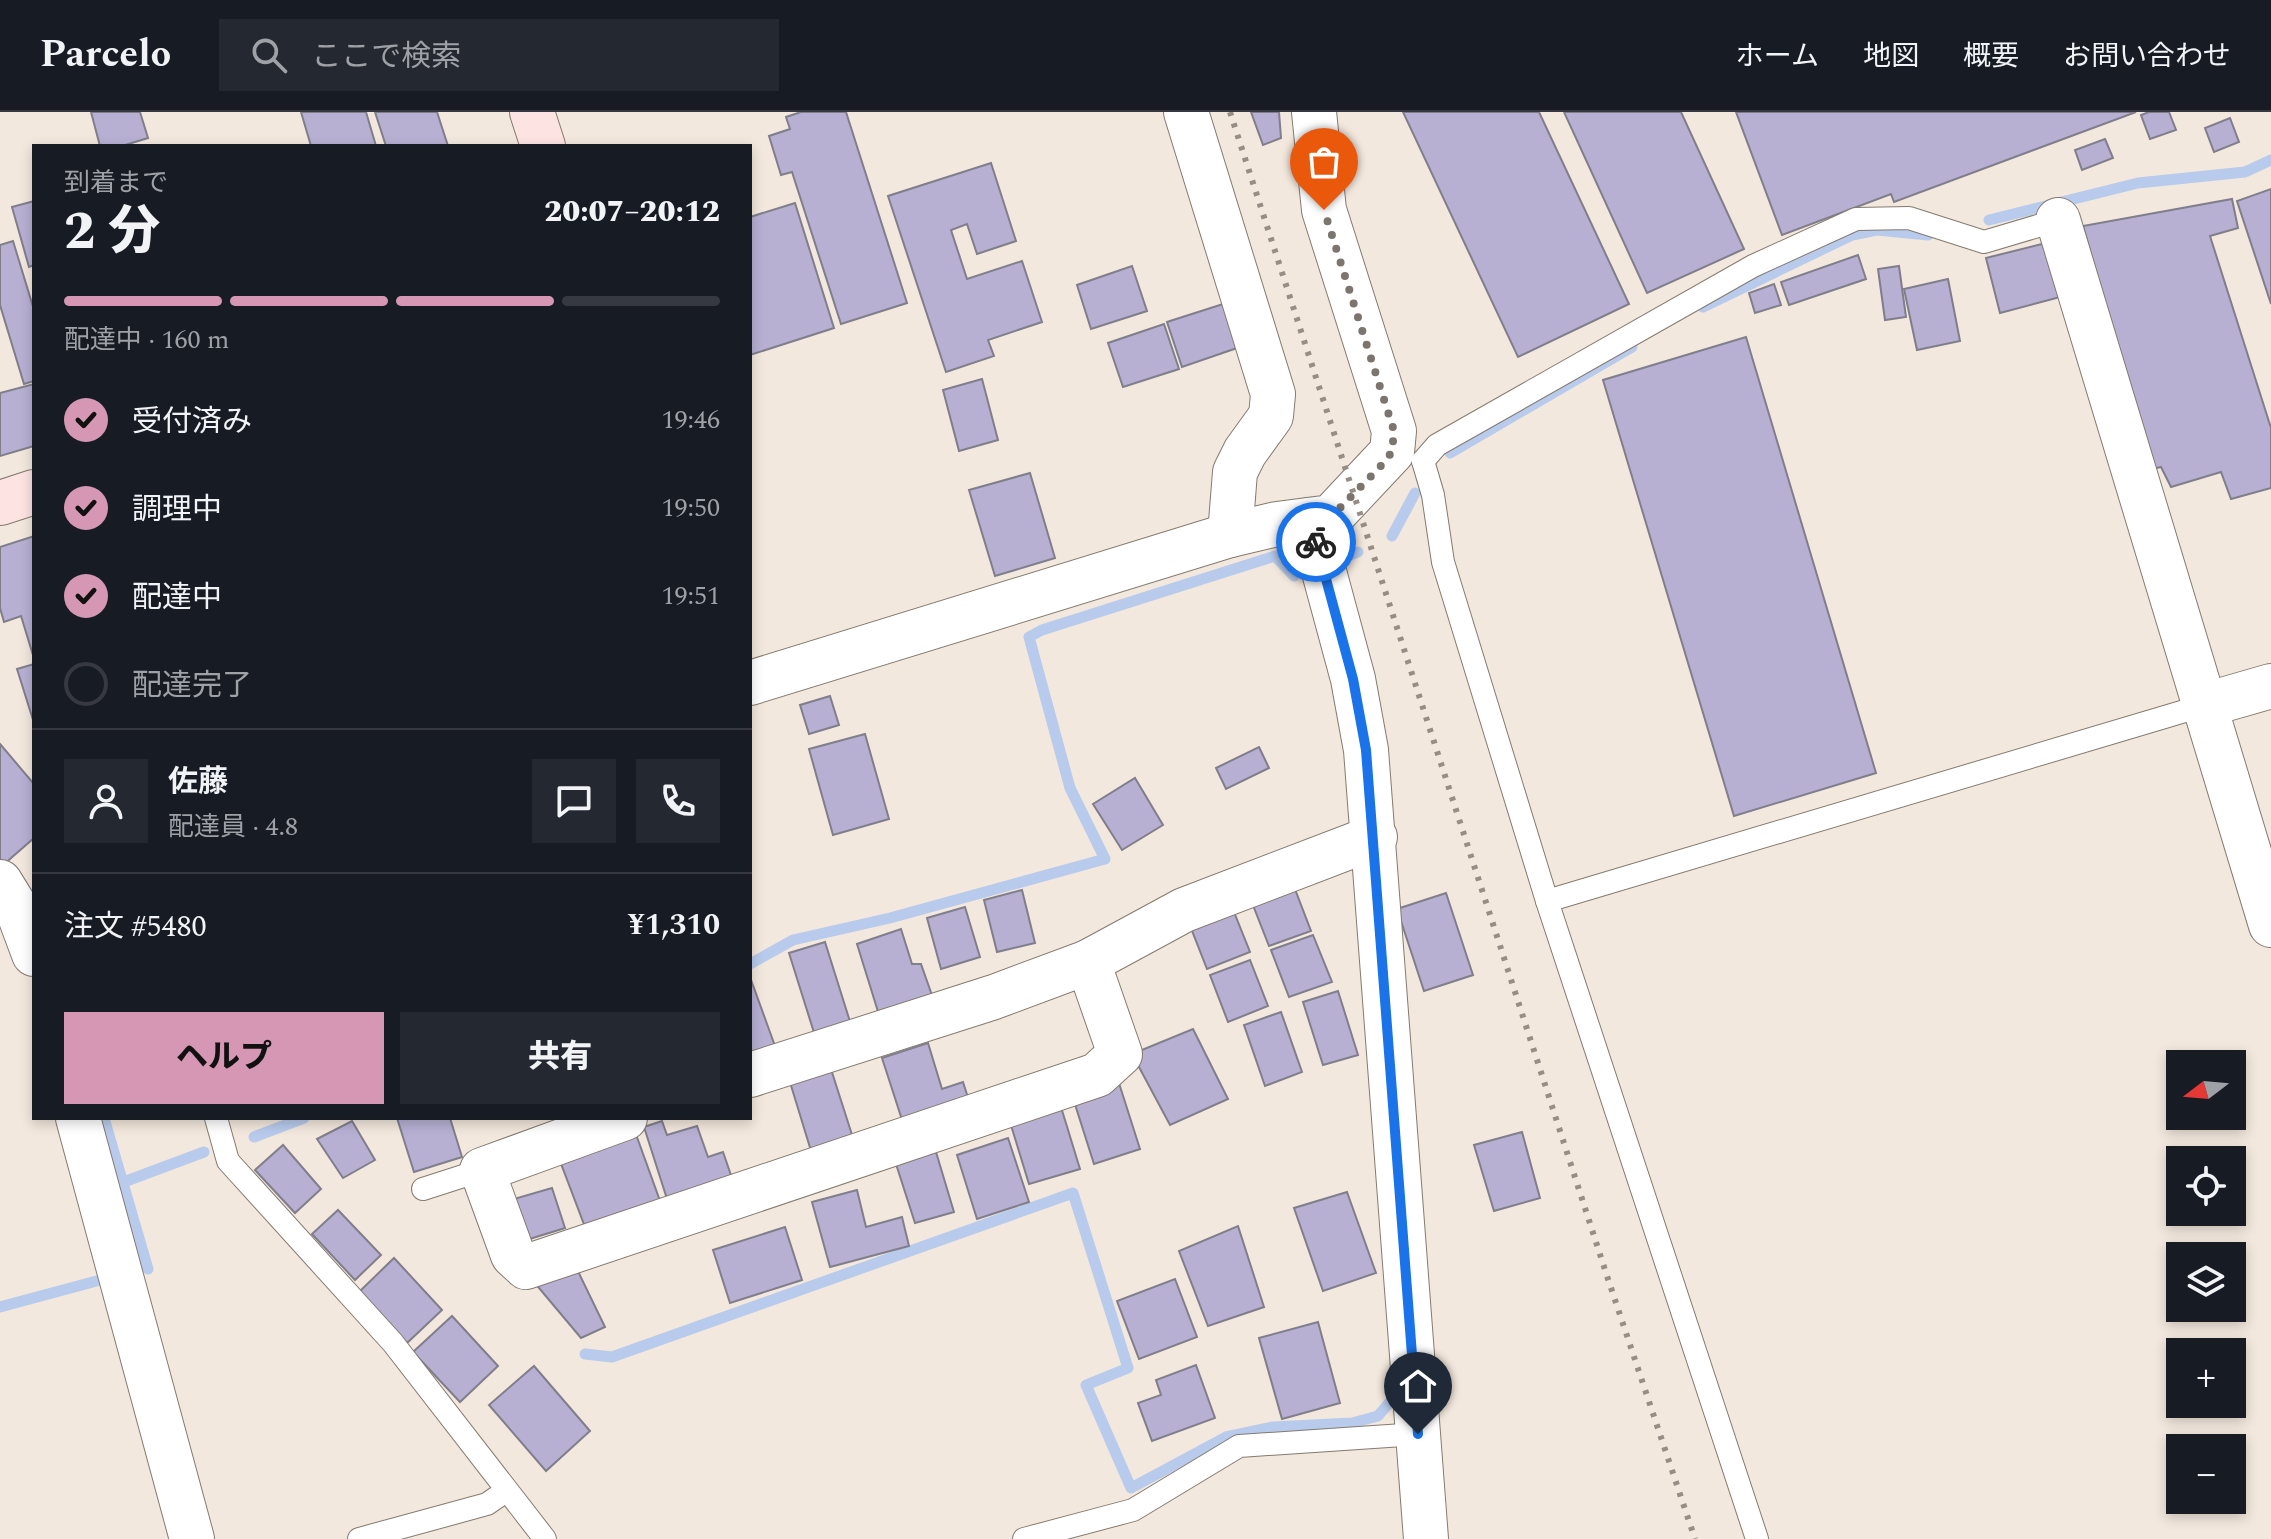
<!DOCTYPE html>
<html lang="ja">
<meta charset="utf-8">
<style>
body{margin:0;font-family:Spectral,"Noto Sans JP",serif;background:#242831;color:#f1f3f6;height:100vh;display:flex;flex-direction:column;font-size:30px;white-space:nowrap}
*{box-sizing:border-box;margin:0}
p{font-size:26px;color:#9ea1a6}
.icon{flex:none;width:44px;height:44px;fill:none;stroke:currentColor;stroke-width:2;stroke-linecap:round;stroke-linejoin:round}
.map{position:relative;flex:1;overflow:hidden}
.panel{position:absolute;left:32px;top:32px;width:720px;height:976px;display:flex;flex-direction:column;background:#171b24;border-radius:0px;box-shadow:0 4px 12px #0003}
.panel>*{flex:none}
.needle{width:52px;rotate:254deg}
.fabs{position:absolute;left:2166px;top:938px;display:grid;gap:16px}
.fabs a{display:grid;place-items:center;width:80px;height:80px;border-radius:0px;background:#171b24;box-shadow:0 4px 12px #0003;font-size:40px}
.pin{position:absolute;display:grid;place-items:center;width:68px;height:68px;color:#fff;margin:-82px -34px;border-radius:50% 50% 50% 0;rotate:-45deg;box-shadow:0 0 8px #0007}
.pin .icon{rotate:45deg}
.courier{position:absolute;display:grid;place-items:center;width:80px;height:80px;margin:-40px;border:6px solid #1a73e8;border-radius:50%;background:#fff;color:#222;box-shadow:0 2px 10px #0007}
.headline em{font-style:normal;font-weight:800}
.headline div{display:flex;flex-direction:column-reverse}
.headline{display:flex;align-items:center;justify-content:space-between;height:136px;padding:0 32px}
h1{font-size:52px;font-weight:800;line-height:60px}
.bar{display:grid;grid-template-columns:repeat(4,1fr);gap:12px 8px;align-content:center;height:96px;padding:0 32px}
.bar i{height:10px;border-radius:6px;background:#363941}
.bar .on{background:#d597b3}
.bar p{grid-column:span 4}
.line{display:flex;align-items:center;gap:20px;padding:0 32px;border-top:2px solid #363941}
.line div{flex:1}
.round{display:grid;place-items:center;flex:none;width:84px;height:84px;border-radius:0px;background:#242831}
ol{padding:0 32px;list-style:none}
li{display:flex;align-items:center;gap:24px;height:88px}
li p{margin-inline-start:auto}
li .icon{padding:8px;border-radius:50%;background:#d597b3;color:#111;stroke-width:4}
li:last-child{color:#9ea1a6}
li i{width:44px;height:44px;border:4px solid #363941;border-radius:50%}
.cta{display:flex;gap:16px;margin-top:auto;padding:16px 32px}
.cta a{flex:1;height:92px;border-radius:0px;background:#d597b3;color:#111;font-size:32px;font-weight:800;line-height:92px;text-align:center}
.cta a+a{background:#242831;color:#f1f3f6}
header{display:flex;align-items:center;gap:48px;box-sizing:border-box;height:112px;padding:0 40px;background:#171b24;border-bottom:2px solid #363941}
header strong{font-size:38px}
nav{display:flex;gap:44px;margin-inline-start:auto;font-size:28px}
.search{width:560px;height:72px;background:#242831;display:flex;align-items:center;gap:20px;box-sizing:border-box;padding:0 28px;border-radius:0px;color:#9ea1a6;font-size:30px}
.map>svg:first-child{display:block}
</style>
<header>
<strong>Parcelo</strong>
<div class="search"><svg class="icon" aria-label="search" viewBox="0 0 24 24"><circle cx="10" cy="10" r="6"/><path d="M15 15l6 6"/></svg>ここで検索</div>
<nav><a>ホーム</a><a>地図</a><a>概要</a><a>お問い合わせ</a></nav>
</header>
<div class="map">
<svg width="2271" height="1427" viewBox="0 0 2271 1427">
<rect width="100%" height="100%" fill="#f3e8dd"/>
<g fill="none" stroke-linecap="round" stroke-linejoin="round">
<g stroke="#b8cbec" stroke-width="11">
<polyline points="1989,108 2138,71 2245,60 2271,48"/>
<polyline points="1703,195 1852,123 1877,118 1928,123"/>
<polyline points="1450,341 1632,235"/>
<polyline points="1392,424 1415,381"/>
<polyline points="1341,447 1358,440"/>
<polyline points="750,852 793,828 890,806 1105,747 1070,676 1029,525 1042,518 1275,444 1294,464"/>
<polyline points="104,1006 148,1157"/>
<polyline points="254,1025 304,1006"/>
<polyline points="121,1071 204,1040"/>
<polyline points="0,1195 104,1167"/>
<polyline points="585,1242 612,1245 1073,1081 1128,1256 1086,1273 1131,1376 1226,1325 1273,1315 1352,1311 1378,1304 1394,1285"/>
</g>
</g>
<g fill="#b7b0d3" stroke="#817e8b" stroke-width="2">
<polygon points="91,0 140,0 148,26 122,34 100,34"/>
<polygon points="301,0 366,0 376,34 311,34"/>
<polygon points="375,0 437,0 448,34 386,34"/>
<polygon points="801,0 846,0 907,191 841,212 792,60 781,63 769,24 790,17 786,5"/>
<polygon points="1251,0 1279,0 1281,26 1263,33"/>
<polygon points="1403,0 1539,0 1629,192 1518,245"/>
<polygon points="1564,0 1681,0 1744,137 1647,181"/>
<polygon points="1736,0 2136,0 1894,90 1891,82 1782,123"/>
<polygon points="2149,0 2169,0 2176,18 2150,27 2141,3"/>
<polygon points="2230,6 2239,30 2214,40 2205,16"/>
<polygon points="2105,27 2113,46 2082,58 2075,38"/>
<polygon points="991,51 1016,129 977,142 967,112 951,118 967,167 1022,149 1042,210 988,228 994,244 946,260 888,84"/>
<polygon points="2271,77 2271,192 2237,89"/>
<polygon points="2232,87 2238,116 2210,124 2271,316 2271,376 2231,387 2221,360 2171,375 2161,355 2152,357 2083,114"/>
<polygon points="34,89 34,153 29,155 12,95"/>
<polygon points="795,91 834,216 750,243 750,105"/>
<polygon points="13,129 34,198 34,269 24,272 0,193 0,133"/>
<polygon points="2046,131 2060,185 2000,201 1986,146"/>
<polygon points="1858,143 1866,167 1789,193 1781,170"/>
<polygon points="1132,154 1147,199 1091,217 1077,173"/>
<polygon points="1899,154 1906,205 1885,208 1878,157"/>
<polygon points="1948,167 1960,229 1917,238 1904,177"/>
<polygon points="1774,172 1781,193 1755,201 1749,181"/>
<polygon points="1223,192 1237,236 1182,255 1167,210"/>
<polygon points="1164,212 1179,257 1123,275 1108,231"/>
<polygon points="1746,225 1876,661 1734,704 1603,268"/>
<polygon points="982,267 998,328 959,339 943,278"/>
<polygon points="34,272 34,334 0,344 0,281"/>
<polygon points="1030,361 1055,446 995,464 969,378"/>
<polygon points="34,424 34,543 33,543 21,504 4,510 0,496 0,435"/>
<polygon points="34,552 34,611 17,557"/>
<polygon points="830,584 839,613 809,622 800,593"/>
<polygon points="865,622 889,707 833,723 809,637"/>
<polygon points="0,632 34,672 34,726 3,753 0,749"/>
<polygon points="1259,635 1269,656 1226,677 1216,656"/>
<polygon points="1135,666 1163,713 1122,738 1093,692"/>
<polygon points="1293,772 1311,819 1269,834 1251,788"/>
<polygon points="1022,778 1035,831 997,840 984,788"/>
<polygon points="1446,781 1473,863 1424,879 1397,797"/>
<polygon points="965,795 980,845 941,857 927,806"/>
<polygon points="1232,795 1250,840 1207,857 1189,811"/>
<polygon points="901,817 912,852 921,852 934,889 880,906 857,832"/>
<polygon points="1313,823 1332,870 1289,885 1271,838"/>
<polygon points="825,830 852,916 816,927 789,841"/>
<polygon points="1250,848 1268,894 1228,910 1210,863"/>
<polygon points="750,865 775,934 750,942"/>
<polygon points="1338,879 1358,943 1323,953 1303,890"/>
<polygon points="1281,900 1302,960 1265,974 1244,913"/>
<polygon points="1193,917 1228,987 1170,1013 1132,942"/>
<polygon points="928,931 942,977 963,970 971,995 905,1017 882,946"/>
<polygon points="830,954 854,1029 812,1042 789,967"/>
<polygon points="1118,968 1140,1037 1094,1052 1072,983"/>
<polygon points="1061,995 1080,1057 1029,1072 1010,1010"/>
<polygon points="397,1006 450,1006 462,1045 414,1060"/>
<polygon points="352,1009 375,1048 343,1066 317,1027"/>
<polygon points="662,1009 667,1023 697,1014 708,1045 723,1040 733,1069 668,1090 644,1015"/>
<polygon points="633,1014 660,1089 585,1115 557,1041"/>
<polygon points="1522,1020 1540,1086 1494,1099 1474,1033"/>
<polygon points="1008,1026 1029,1090 977,1107 957,1043"/>
<polygon points="283,1033 321,1077 295,1101 255,1058"/>
<polygon points="936,1040 954,1100 915,1111 896,1052"/>
<polygon points="552,1076 565,1116 520,1130 507,1089"/>
<polygon points="857,1078 866,1115 902,1105 909,1134 830,1155 812,1090"/>
<polygon points="1347,1080 1376,1161 1323,1179 1294,1096"/>
<polygon points="338,1098 381,1143 355,1168 312,1122"/>
<polygon points="1238,1114 1264,1195 1208,1214 1179,1139"/>
<polygon points="785,1115 802,1168 730,1191 713,1138"/>
<polygon points="394,1146 442,1198 407,1231 359,1180"/>
<polygon points="574,1151 605,1215 581,1226 534,1170"/>
<polygon points="1175,1167 1197,1225 1139,1247 1117,1189"/>
<polygon points="452,1204 498,1254 460,1290 413,1240"/>
<polygon points="1318,1210 1340,1291 1282,1307 1259,1226"/>
<polygon points="1196,1253 1215,1306 1152,1329 1138,1291 1161,1283 1156,1268"/>
<polygon points="534,1254 590,1319 546,1359 489,1293"/>
</g>
<g fill="none" stroke-linecap="round" stroke-linejoin="round">
<defs>
<g id="lane">
<polyline points="1423,349 1433,383 1443,450 1547,789 1757,1427"/>
<polyline points="1423,349 1437,333 1753,154 1856,107 1909,106 1984,130 2058,108"/>
<polyline points="1547,789 2205,593"/>
<polyline points="216,1006 228,1049 393,1231 545,1427"/>
<polyline points="423,1077 482,1058"/>
<polyline points="359,1427 487,1392 506,1379"/>
<polyline points="1024,1427 1133,1398 1239,1334 1418,1322"/>
</g>
<g id="street">
<polyline points="1186,0 1273,282 1271,304 1245,340 1235,360 1230,423"/>
<polyline points="2058,108 2271,813"/>
<polyline points="1310,408 1353,567 1366,638 1426,1427"/>
<polyline points="750,571 1230,423 1277,412 1331,405 1392,340 1394,319 1324,98 1314,0"/>
<polyline points="2205,593 2271,574"/>
<polyline points="0,770 18,799 34,842"/>
<polyline points="750,963 994,885 1088,850 1184,798 1375,725"/>
<polyline points="78,1006 192,1427"/>
<polyline points="625,1006 482,1058 513,1143 526,1155 1097,963 1120,942 1088,850"/>
</g>
<g id="secondary">
<polyline points="532,0 543,34"/>
<polyline points="0,391 34,380"/>
</g>
</defs>
<use href="#lane" stroke="#847a70" stroke-width="24"/>
<use href="#street" stroke="#847a70" stroke-width="46"/>
<use href="#secondary" stroke="#847a70" stroke-width="46"/>
<use href="#lane" stroke="#fff" stroke-width="22"/>
<use href="#street" stroke="#fff" stroke-width="44"/>
<use href="#secondary" stroke="#fde3e1" stroke-width="44"/>
<polyline stroke="#958d86" stroke-width="6" stroke-dasharray="4 8" stroke-linecap="butt" points="1230,0 1607,1164 1695,1427"/>
</g>
<g fill="none" stroke-linecap="round" stroke-linejoin="round">
<polyline stroke="#7c756e" stroke-width="8" stroke-dasharray="0 14.4" points="1316,430 1310,408 1331,405 1380,355 1392,340 1394,319 1324,98"/>
<polyline stroke="#1a73e8" stroke-width="10" points="1316,430 1353,567 1366,638 1418,1322"/>
</g>
</svg>
<div class="fabs">
<a><svg class="needle" viewBox="-14 -14 28 28"><path d="M0-13l5 13h-10z" fill="#e53935"/><path d="M0 13l5-13h-10z" fill="#9ea1a6"/></svg></a>
<a><svg class="icon" aria-label="locate" viewBox="0 0 24 24"><circle cx="12" cy="12" r="6"/><path d="M12 2v4M12 18v4M2 12h4M18 12h4"/></svg></a>
<a><svg class="icon" aria-label="layers" viewBox="0 0 24 24"><path d="M12 4l9 5-9 5-9-5zM3 14l9 5 9-5"/></svg></a>
<a>+</a>
<a>−</a>
</div>
<div class="pin" style="left:1324px;top:98px;background:#ea580c"><svg class="icon" aria-label="bag" viewBox="0 0 24 24"><path d="M5 8h14l-1 12H6zM9 8a3 3 0 0 1 6 0"/></svg></div>
<div class="pin" style="left:1418px;top:1322px;background:#1f2937"><svg class="icon" aria-label="home" viewBox="0 0 24 24"><path d="M3 11l9-7 9 7M6 9v11h12V9"/></svg></div>
<div class="courier" style="left:1316px;top:430px"><svg class="icon" aria-label="bike" viewBox="0 0 24 24"><circle cx="6" cy="16" r="4"/><circle cx="18" cy="16" r="4"/><path d="M6 16l4-8h5l3 8M10 8l3 8H6M13 5h3"/></svg></div>
<section class="panel">
<div class="headline"><div><h1>2 分</h1><p>到着まで</p></div><em>20:07–20:12</em></div>
<div class="bar"><i class="on"></i><i class="on"></i><i class="on"></i><i></i><p>配達中 · 160 m</p></div>
<ol>
<li><svg class="icon" aria-label="check" viewBox="0 0 24 24"><path d="M5 12l5 5 9-10"/></svg>受付済み<p>19:46</p></li>
<li><svg class="icon" aria-label="check" viewBox="0 0 24 24"><path d="M5 12l5 5 9-10"/></svg>調理中<p>19:50</p></li>
<li><svg class="icon" aria-label="check" viewBox="0 0 24 24"><path d="M5 12l5 5 9-10"/></svg>配達中<p>19:51</p></li>
<li><i></i>配達完了</li>
</ol>
<div class="line" style="height:144px"><a class="round"><svg class="icon" aria-label="person" viewBox="0 0 24 24"><circle cx="12" cy="8" r="4"/><path d="M4 21q1-7 8-7t8 7"/></svg></a><div><b>佐藤</b><p>配達員 · 4.8</p></div><a class="round"><svg class="icon" aria-label="chat" viewBox="0 0 24 24"><path d="M4 5h16v11H9l-5 4z"/></svg></a><a class="round"><svg class="icon" aria-label="phone" viewBox="0 0 24 24"><path d="M5 4h4l2 5-3 2q2 4 5 5l2-3 5 2v4C11 20 4 13 5 4z"/></svg></a></div>
<div class="line" style="height:104px"><div>注文 #5480</div><b>¥1,310</b></div>
<div class="cta"><a>ヘルプ</a><a>共有</a></div>
</section>
</div>
